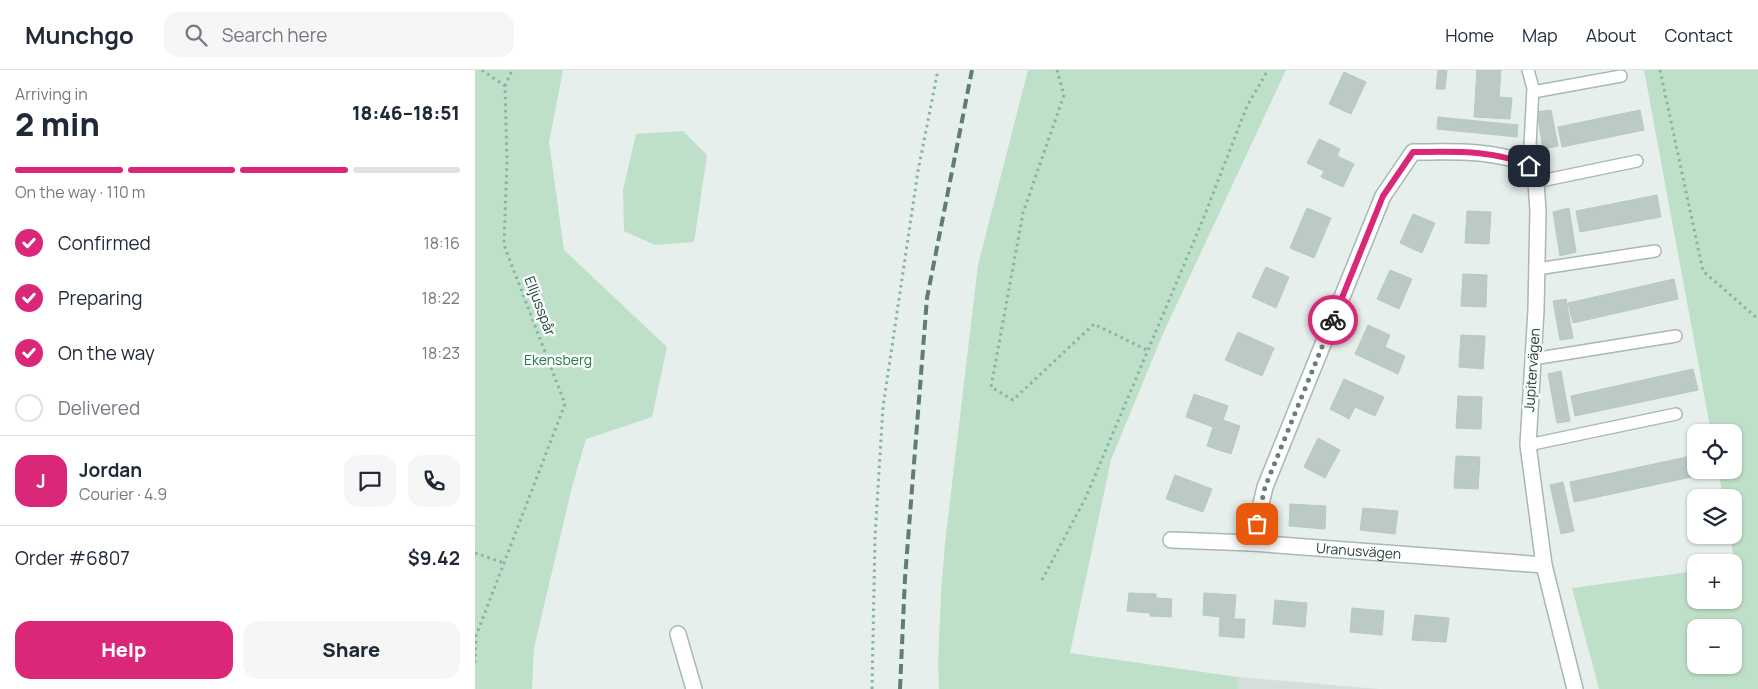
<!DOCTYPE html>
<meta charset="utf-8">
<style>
body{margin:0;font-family:Manrope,sans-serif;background:#f6f6f7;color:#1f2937;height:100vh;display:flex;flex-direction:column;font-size:19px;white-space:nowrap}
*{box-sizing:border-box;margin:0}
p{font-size:16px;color:#747a83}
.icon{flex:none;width:28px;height:28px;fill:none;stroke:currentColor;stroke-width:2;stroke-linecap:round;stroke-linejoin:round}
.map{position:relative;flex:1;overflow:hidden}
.drawer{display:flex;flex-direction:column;background:#fff;width:475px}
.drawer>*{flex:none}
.fabs{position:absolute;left:1212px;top:354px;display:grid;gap:10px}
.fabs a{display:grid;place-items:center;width:55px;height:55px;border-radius:10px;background:#fff;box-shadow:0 1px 4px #0004;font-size:25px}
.pin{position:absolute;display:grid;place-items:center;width:42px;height:42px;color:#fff;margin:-21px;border-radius:10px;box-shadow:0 2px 8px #0006}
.courier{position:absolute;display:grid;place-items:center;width:50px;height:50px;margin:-25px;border:4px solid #db2777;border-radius:50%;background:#fff;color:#222;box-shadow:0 1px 6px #0007}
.head em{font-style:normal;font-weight:800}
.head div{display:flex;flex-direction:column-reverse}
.head{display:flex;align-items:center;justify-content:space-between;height:85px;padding:0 15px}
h1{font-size:32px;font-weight:800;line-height:38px}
.bar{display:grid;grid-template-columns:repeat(4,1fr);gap:8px 5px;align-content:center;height:60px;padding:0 15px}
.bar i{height:6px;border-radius:4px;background:#e0e1e3}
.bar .active{background:#db2777}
.bar p{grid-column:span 4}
.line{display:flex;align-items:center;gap:12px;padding:0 15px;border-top:1px solid #e0e1e3}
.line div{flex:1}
.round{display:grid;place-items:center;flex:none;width:52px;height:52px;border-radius:15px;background:#f6f6f7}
ol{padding:0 15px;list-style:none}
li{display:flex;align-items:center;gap:15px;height:55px}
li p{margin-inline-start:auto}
li .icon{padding:5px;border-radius:50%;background:#db2777;color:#fff;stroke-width:4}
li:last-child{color:#747a83}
li i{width:28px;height:28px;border:2px solid #e0e1e3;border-radius:50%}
.button{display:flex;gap:10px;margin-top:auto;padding:10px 15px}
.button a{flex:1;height:58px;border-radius:15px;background:#db2777;color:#fff;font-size:20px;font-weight:800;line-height:58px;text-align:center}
.button a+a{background:#f6f6f7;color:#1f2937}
header{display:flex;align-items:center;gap:30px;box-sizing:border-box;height:70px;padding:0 25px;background:#fff;border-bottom:1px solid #e0e1e3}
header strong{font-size:24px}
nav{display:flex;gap:28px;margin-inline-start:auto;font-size:18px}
.search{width:350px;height:45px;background:#f6f6f7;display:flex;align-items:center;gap:12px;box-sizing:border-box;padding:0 18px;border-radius:15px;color:#747a83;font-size:19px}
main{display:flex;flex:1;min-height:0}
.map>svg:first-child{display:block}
</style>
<header>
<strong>Munchgo</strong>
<div class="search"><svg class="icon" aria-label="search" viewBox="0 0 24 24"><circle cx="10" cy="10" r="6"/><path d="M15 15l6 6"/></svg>Search here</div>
<nav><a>Home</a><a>Map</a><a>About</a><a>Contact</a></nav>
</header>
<main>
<section class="drawer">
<div class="head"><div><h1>2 min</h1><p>Arriving in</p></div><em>18:46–18:51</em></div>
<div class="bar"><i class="active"></i><i class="active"></i><i class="active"></i><i></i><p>On the way · 110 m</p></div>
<ol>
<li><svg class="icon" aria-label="check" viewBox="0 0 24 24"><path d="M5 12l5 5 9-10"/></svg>Confirmed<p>18:16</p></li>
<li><svg class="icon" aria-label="check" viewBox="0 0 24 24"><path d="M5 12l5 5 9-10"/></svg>Preparing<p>18:22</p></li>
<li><svg class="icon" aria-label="check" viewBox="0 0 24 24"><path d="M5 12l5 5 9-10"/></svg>On the way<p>18:23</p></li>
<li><i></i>Delivered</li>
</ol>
<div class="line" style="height:90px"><b class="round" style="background:#db2777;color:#fff">J</b><div><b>Jordan</b><p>Courier · 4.9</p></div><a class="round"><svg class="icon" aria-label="chat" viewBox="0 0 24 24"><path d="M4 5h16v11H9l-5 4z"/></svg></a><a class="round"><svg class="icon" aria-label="phone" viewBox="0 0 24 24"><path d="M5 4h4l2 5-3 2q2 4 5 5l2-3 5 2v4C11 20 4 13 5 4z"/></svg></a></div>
<div class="line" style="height:65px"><div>Order #6807</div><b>$9.42</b></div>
<div class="button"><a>Help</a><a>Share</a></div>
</section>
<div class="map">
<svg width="1283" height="619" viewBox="0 0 1283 619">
<rect width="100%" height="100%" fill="#e6efeb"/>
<polygon fill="#d4dfda" points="763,607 904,619 763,619"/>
<g fill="#bfe0c8" fill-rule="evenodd">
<polygon points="0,0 88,0 74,72 89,180 192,277 177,347 111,369 97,417 59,578 57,619 0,619"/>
<polygon points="553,0 811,0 687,266 636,390 595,583 763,607 763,619 464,619 463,594 466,523 470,473 503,195"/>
<path d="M 1169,0 L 1283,0 L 1283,619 L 1124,619 L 1097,518 L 1221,501 L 1221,530 L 1259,530 L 1259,496 L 1260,495 L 1255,465 L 1259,465 L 1259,428 L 1248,427 L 1243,400 L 1259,400 L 1259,362 L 1236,362 ZM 1221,558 L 1259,558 L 1259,595 L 1221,595 Z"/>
<polygon points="208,61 232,85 219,172 180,175 149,161 148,120 161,64"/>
</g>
<g fill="#bbcac4" stroke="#b8c9c2">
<polygon points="963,0 972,0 970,19 961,19"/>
<polygon points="1002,0 1026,0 1024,27 1037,28 1035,49 999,47"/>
<polygon points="869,2 891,12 876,44 854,34"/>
<polygon points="1076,40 1083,76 1068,79 1062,42"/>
<polygon points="1165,40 1169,60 1087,77 1083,57"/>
<polygon points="963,47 1043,55 1042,67 962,59"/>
<polygon points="844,69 865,79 862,86 879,94 868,117 846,107 849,101 832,93"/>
<polygon points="1182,125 1186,147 1105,162 1101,141"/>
<polygon points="832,138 856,148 839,188 815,178"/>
<polygon points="1094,138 1101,182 1085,186 1078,142"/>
<polygon points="992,141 1016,142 1014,174 990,173"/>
<polygon points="938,144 960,153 947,183 925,173"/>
<polygon points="791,197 814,207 801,238 777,227"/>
<polygon points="915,200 937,209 924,239 902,229"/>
<polygon points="988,204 1012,205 1011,237 986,236"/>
<polygon points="1199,209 1203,229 1098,253 1093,233"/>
<polygon points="1091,229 1098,268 1085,270 1078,231"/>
<polygon points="893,255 915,265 910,277 930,286 923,304 880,284"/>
<polygon points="763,262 799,278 787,306 750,290"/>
<polygon points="986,265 1010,266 1008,299 984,297"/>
<polygon points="1218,299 1223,320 1100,346 1096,326"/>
<polygon points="1086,301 1095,351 1082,353 1073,304"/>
<polygon points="869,309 909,327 900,346 880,337 874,349 855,339"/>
<polygon points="719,324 753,336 748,350 765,356 756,384 732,376 738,357 711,347"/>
<polygon points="983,326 1007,327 1006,359 981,358"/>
<polygon points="843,368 865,380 850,408 829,397"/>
<polygon points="1221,385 1221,400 1240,400 1240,402 1099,432 1095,412"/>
<polygon points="981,386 1005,387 1003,419 979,418"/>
<polygon points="700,405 737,419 728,442 691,429"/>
<polygon points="1088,412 1099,461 1086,464 1075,415"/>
<polygon points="815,434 851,436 850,459 814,456"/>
<polygon points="888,438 923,441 920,464 885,460"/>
<polygon points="654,523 681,524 681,528 697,529 696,547 675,546 675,543 652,541"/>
<polygon points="729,523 761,525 759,549 770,549 769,568 744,566 745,547 728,545"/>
<polygon points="800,530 832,533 830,557 798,554"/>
<polygon points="877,538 909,541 907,565 875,562"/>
<polygon points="940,545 974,548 971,572 937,570"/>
</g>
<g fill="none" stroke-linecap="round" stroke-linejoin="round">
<defs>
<g id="service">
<polyline points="1053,0 1058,18 1054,95"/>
<polyline points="1058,22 1146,6"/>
<polyline points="1061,112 1162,91"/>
<polyline points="1062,199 1180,181"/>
<polyline points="1058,289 1201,266"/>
<polyline points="1053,375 1201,344"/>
</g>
<g id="minor">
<path id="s1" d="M 696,470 L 777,473 L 1069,495"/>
<path d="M 777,473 L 790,417 L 908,126 L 938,82 C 976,82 1018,79 1054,95 L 1061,112 L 1063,141 L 1061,240 L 1053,375 L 1069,495 L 1100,619"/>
<polyline points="203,564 219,619"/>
</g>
</defs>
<use href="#service" stroke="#a8b8b2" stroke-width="14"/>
<use href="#minor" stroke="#a8b8b2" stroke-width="18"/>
<g stroke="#86b3a5" stroke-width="3" stroke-dasharray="2.5 4" stroke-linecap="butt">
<polyline points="582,0 589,25 548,143 516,317 538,330 619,254 672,280"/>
<polyline points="1185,0 1228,201 1283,249"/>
<polyline points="30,16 37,0"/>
<polyline points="0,483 29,493"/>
<polyline points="567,510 611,427 727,152 772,36 793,0"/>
<polyline points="0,593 1,566 90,334 29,175 32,90 30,16 7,0"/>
<polyline points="397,619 400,467 408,337 443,101 463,0"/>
</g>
<use href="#service" stroke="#fff" stroke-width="11"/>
<use href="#minor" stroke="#fff" stroke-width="15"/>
<polyline stroke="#5f7d75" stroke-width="4" stroke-dasharray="10 5" stroke-linecap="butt" points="425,619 430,508 452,228 497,0"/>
</g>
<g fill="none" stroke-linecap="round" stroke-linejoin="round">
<polyline stroke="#687f78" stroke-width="5" stroke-dasharray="0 9" points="782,454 790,417 858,250"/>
<path stroke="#db2777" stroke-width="6" d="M 858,250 L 908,126 L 938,82 C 976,82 1018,79 1054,96"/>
</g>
<g text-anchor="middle" stroke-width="5" stroke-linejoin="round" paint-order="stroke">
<g font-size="14" fill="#24423a" stroke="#f7fbf9">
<text transform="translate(65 236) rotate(69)" y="5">Elljusspår</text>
<text transform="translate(1057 300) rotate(-86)" y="5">Jupitervägen</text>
<text dy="5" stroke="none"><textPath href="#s1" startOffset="188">Uranusvägen</textPath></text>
</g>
<g font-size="14" fill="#2d7a4b" stroke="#f7fbf9">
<text x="83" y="295">Ekensberg</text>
</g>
</g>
</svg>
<div class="fabs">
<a><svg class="icon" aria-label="locate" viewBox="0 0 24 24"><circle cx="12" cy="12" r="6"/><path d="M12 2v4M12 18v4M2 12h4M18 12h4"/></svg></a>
<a><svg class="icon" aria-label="layers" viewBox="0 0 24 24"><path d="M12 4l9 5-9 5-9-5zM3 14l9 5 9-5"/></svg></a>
<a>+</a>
<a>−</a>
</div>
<div class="pin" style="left:782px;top:454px;background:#ea580c"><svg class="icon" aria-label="bag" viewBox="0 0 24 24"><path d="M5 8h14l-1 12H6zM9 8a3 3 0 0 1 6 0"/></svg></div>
<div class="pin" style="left:1054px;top:96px;background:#1f2937"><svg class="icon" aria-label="home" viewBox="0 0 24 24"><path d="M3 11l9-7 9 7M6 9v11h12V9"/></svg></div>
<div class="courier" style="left:858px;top:250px"><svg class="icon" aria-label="bike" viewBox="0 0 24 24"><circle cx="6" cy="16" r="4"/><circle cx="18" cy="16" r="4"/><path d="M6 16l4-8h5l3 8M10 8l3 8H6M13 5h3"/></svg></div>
</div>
</main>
